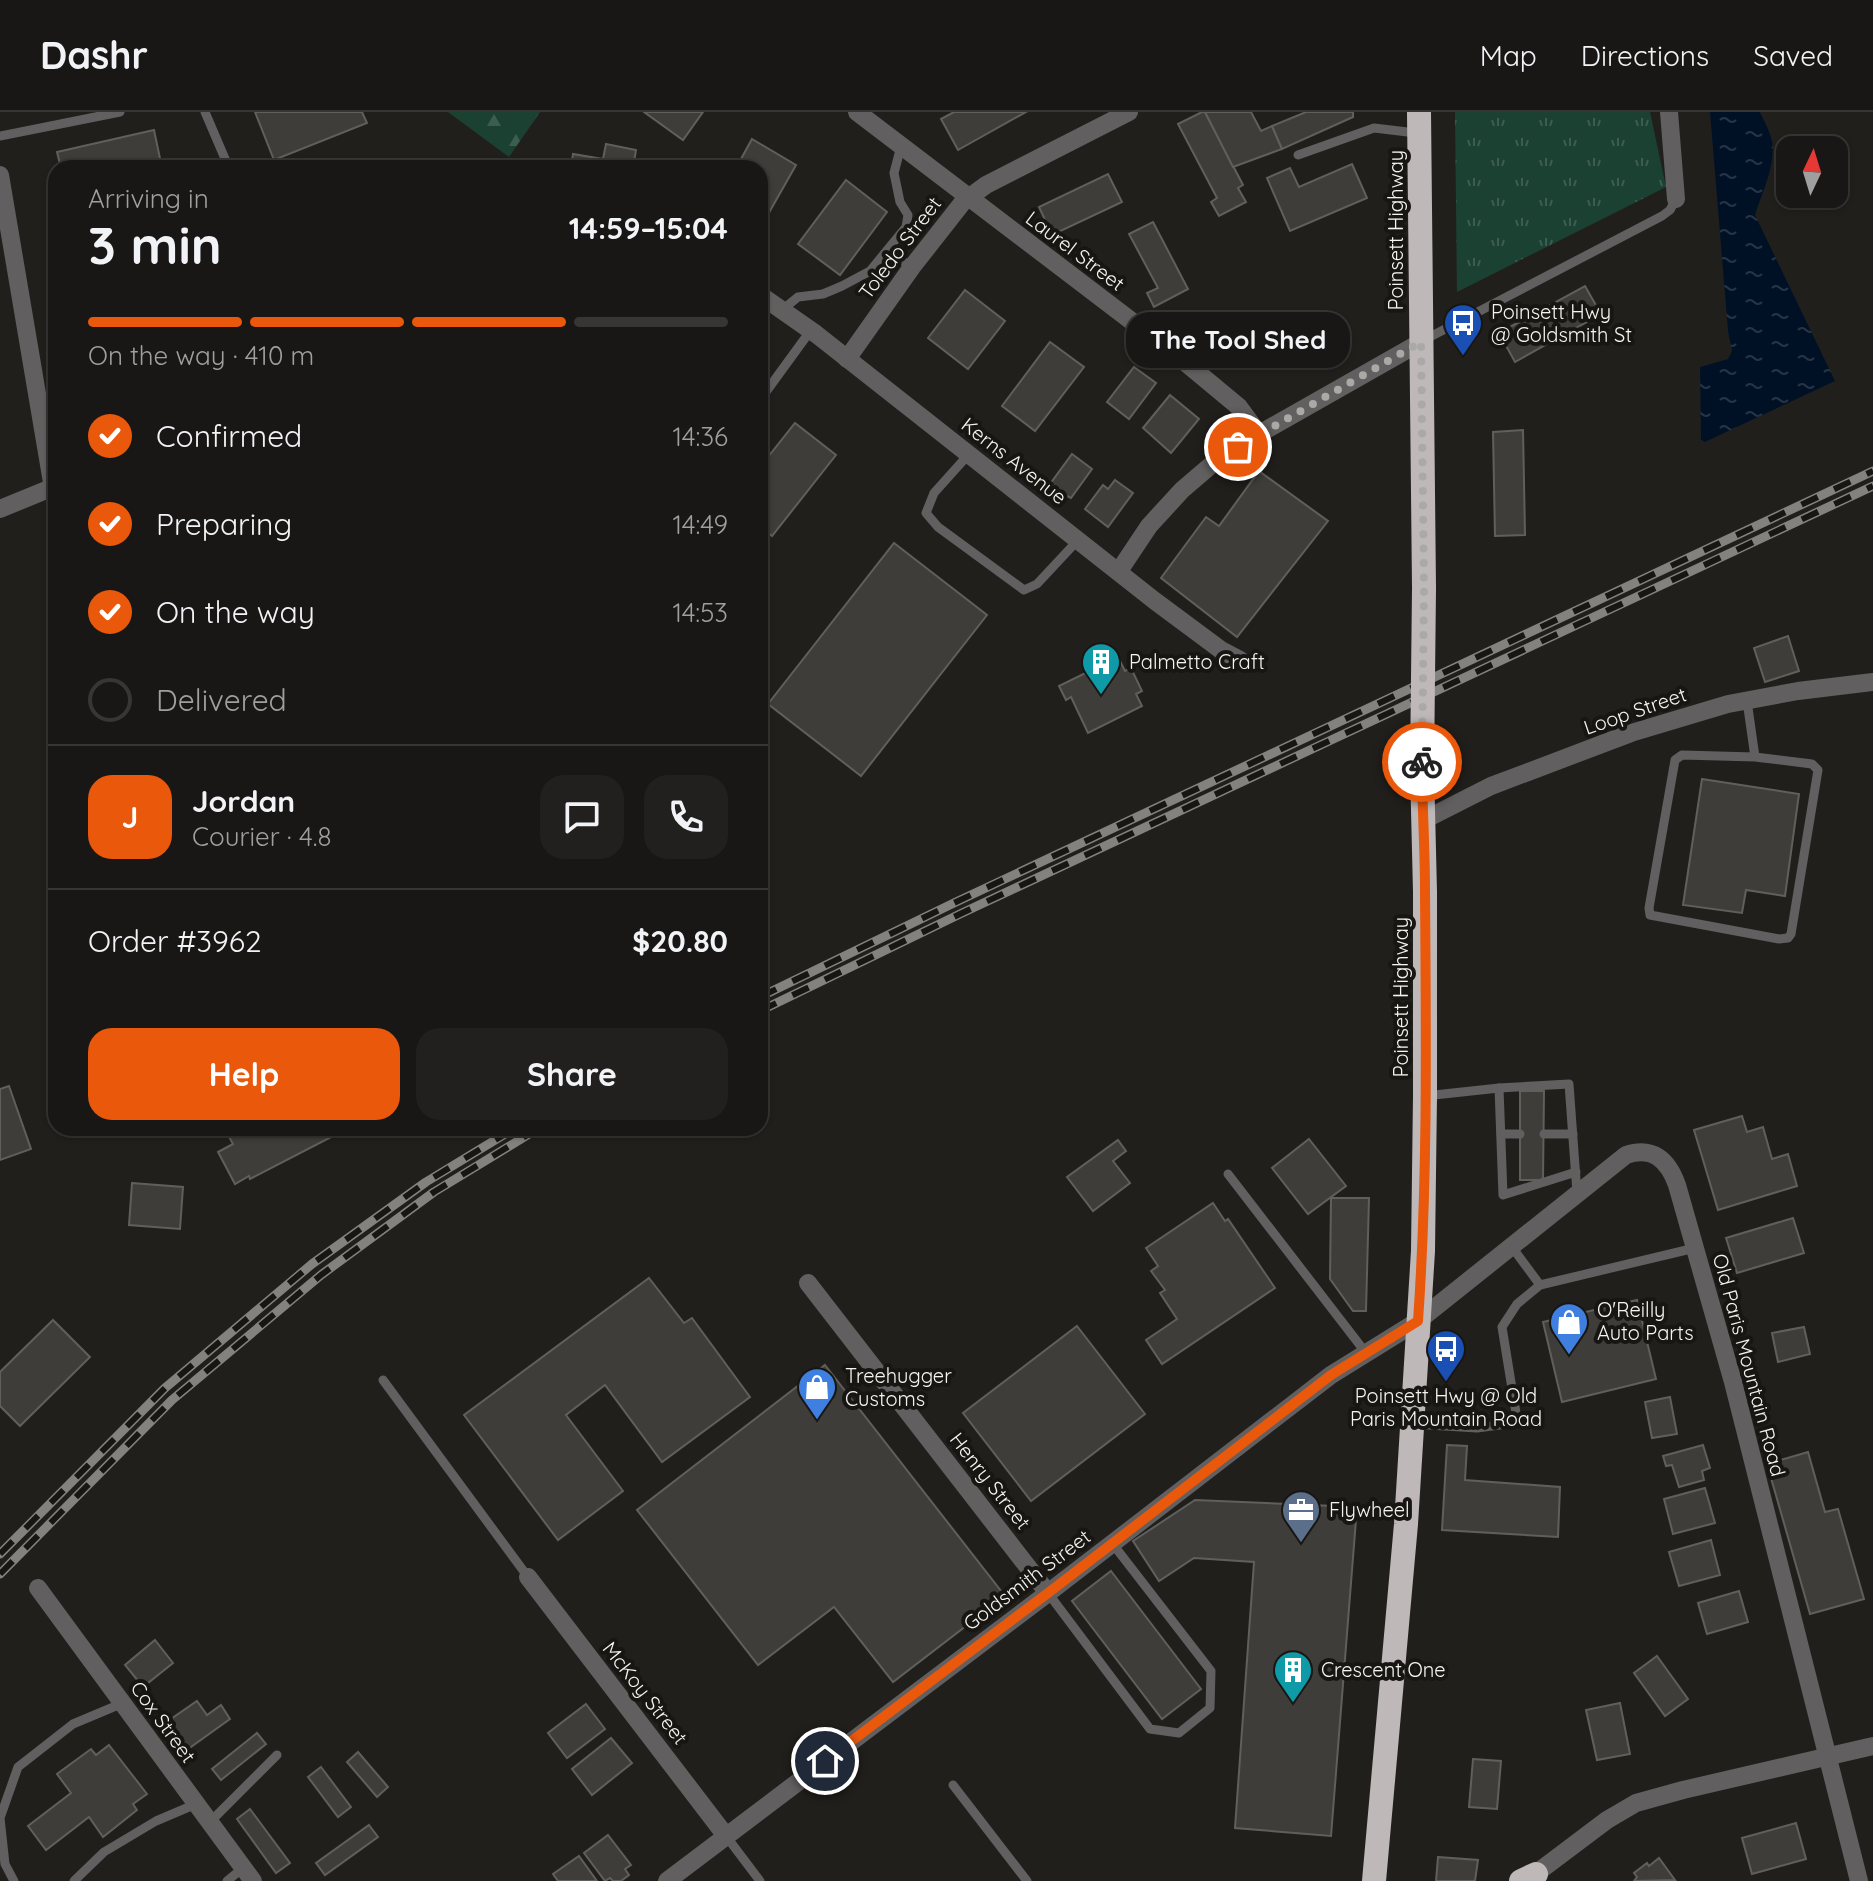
<!DOCTYPE html>
<meta charset="utf-8">
<style>
body{margin:0;font-family:Quicksand,sans-serif;background:#22201e;color:#f1f3f6;height:100vh;display:flex;flex-direction:column;font-size:30px;white-space:nowrap}
*{box-sizing:border-box;margin:0}
p{font-size:26px;color:#9f9fa0}
.icon{flex:none;width:44px;height:44px;fill:none;stroke:currentColor;stroke-width:2;stroke-linecap:round;stroke-linejoin:round}
.map{position:relative;flex:1;overflow:hidden}
.panel{position:absolute;left:48px;top:48px;width:720px;height:976px;display:flex;flex-direction:column;background:#191715;border-radius:24px;box-shadow:0 2px 6px #0004,0 0 0 2px #373634}
.panel>*{flex:none}
.needle{width:52px;rotate:4deg}
.controls{position:absolute;left:1776px;top:24px;display:grid;gap:16px}
.controls a{display:grid;place-items:center;width:72px;height:72px;border-radius:16px;background:#191715;box-shadow:0 2px 6px #0004,0 0 0 2px #373634;font-size:40px}
.pin{position:absolute;display:grid;place-items:center;width:68px;height:68px;color:#fff;margin:-34px;border:4px solid #fff;border-radius:50%;box-shadow:0 2px 8px #0007}
.courier{position:absolute;display:grid;place-items:center;width:80px;height:80px;margin:-40px;border:6px solid #ea580c;border-radius:50%;background:#fff;color:#222;box-shadow:0 2px 10px #0007}
.bubble{position:absolute;height:56px;border-radius:24px;background:#191715;box-shadow:0 2px 6px #0004,0 0 0 2px #373634;font-size:26px;font-weight:700;line-height:56px;text-align:center}
.summary em{font-style:normal;font-weight:700}
.summary div{display:flex;flex-direction:column-reverse}
.summary{display:flex;align-items:center;justify-content:space-between;height:136px;padding:0 40px}
h1{font-size:52px;font-weight:700;line-height:60px}
.bar{display:grid;grid-template-columns:repeat(4,1fr);gap:12px 8px;align-content:center;height:96px;padding:0 40px}
.bar i{height:10px;border-radius:6px;background:#373634}
.bar .selected{background:#ea580c}
.bar p{grid-column:span 4}
.line{display:flex;align-items:center;gap:20px;padding:0 40px;border-top:2px solid #373634}
.line div{flex:1}
.round{display:grid;place-items:center;flex:none;width:84px;height:84px;border-radius:24px;background:#22201e}
ol{padding:0 40px;list-style:none}
li{display:flex;align-items:center;gap:24px;height:88px}
li p{margin-inline-start:auto}
li .icon{padding:8px;border-radius:50%;background:#ea580c;color:#fff;stroke-width:4}
li:last-child{color:#9f9fa0}
li i{width:44px;height:44px;border:4px solid #373634;border-radius:50%}
.primary-button{display:flex;gap:16px;margin-top:auto;padding:16px 40px}
.primary-button a{flex:1;height:92px;border-radius:24px;background:#ea580c;color:#fff;font-size:32px;font-weight:700;line-height:92px;text-align:center}
.primary-button a+a{background:#22201e;color:#f1f3f6}
header{display:flex;align-items:center;gap:48px;box-sizing:border-box;height:112px;padding:0 40px;background:#191715;border-bottom:2px solid #373634}
header strong{font-size:38px}
nav{display:flex;gap:44px;margin-inline-start:auto;font-size:28px}
.map>svg:first-child{display:block}
</style>
<header>
<strong>Dashr</strong>
<nav><a>Map</a><a>Directions</a><a>Saved</a></nav>
</header>
<div class="map">
<svg width="1873" height="1769" viewBox="0 0 1873 1769">
<defs>
<pattern id="grass-tufts" width="24" height="20" patternUnits="userSpaceOnUse" patternTransform="scale(2)"><rect width="24" height="20" fill="#1b4132"/><path d="M3 7l-1-3M5 7V3M7 7l1-3M15 17l-1-3M17 17v-4M19 17l1-3" fill="none" stroke="#3d5d50"/></pattern>
<pattern id="forest-firs" width="22" height="20" patternUnits="userSpaceOnUse" patternTransform="scale(2)"><rect width="22" height="20" fill="#1b4132"/><path d="M5 1l3.5 6h-7zM16 11l3.5 6h-7z" fill="#3d5d50"/></pattern>
<pattern id="water-ripples" width="26" height="14" patternUnits="userSpaceOnUse" patternTransform="scale(2)"><rect width="26" height="14" fill="#001126"/><path d="M2 4q2-2 4 0t4 0M15 11q2-2 4 0t4 0" fill="none" stroke="#263446"/></pattern>
</defs>
<rect width="100%" height="100%" fill="#211f1c"/>
<polygon fill="url(#grass-tufts)" points="1455,0 1650,0 1666,75 1457,180"/>
<polygon fill="url(#forest-firs)" points="448,0 540,0 509,45"/>
<path fill="url(#water-ripples)" d="M 1710,0 L 1760,0 C 1764,9 1770,19 1772,29 C 1776,54 1762,80 1755,103 L 1835,269 L 1705,330 L 1701,328 L 1700,255 L 1728,247 L 1732,239 L 1728,219 Z"/>
<g fill="#3f3d3a" stroke="#615f5b" stroke-width="2">
<polygon points="255,0 362,0 367,11 274,48"/>
<polygon points="644,0 703,0 683,28"/>
<polygon points="954,0 1026,0 958,38 941,7"/>
<polygon points="1202,0 1205,0 1243,73 1238,76 1246,90 1219,104 1211,90 1217,86 1178,12"/>
<polygon points="1205,0 1251,0 1261,19 1272,14 1282,37 1233,55"/>
<polygon points="1306,0 1353,0 1353,5 1282,37 1272,14"/>
<polygon points="154,18 162,56 61,56 57,40"/>
<polygon points="752,27 796,53 766,106 760,103 760,56 736,56"/>
<polygon points="606,32 636,38 633,56 571,56 573,42 603,47"/>
<polygon points="1352,52 1367,86 1290,119 1267,66 1290,56 1299,75"/>
<polygon points="1108,62 1122,90 1052,123 1039,95"/>
<polygon points="846,68 887,100 840,163 798,132"/>
<polygon points="1153,110 1188,177 1154,195 1147,181 1158,176 1129,122"/>
<polygon points="1585,174 1601,202 1515,250 1499,221"/>
<polygon points="965,178 1005,209 968,257 928,226"/>
<polygon points="1050,230 1084,255 1035,319 1002,294"/>
<polygon points="1134,255 1156,271 1129,307 1107,290"/>
<polygon points="1170,283 1199,307 1171,341 1143,316"/>
<polygon points="795,311 836,343 772,424 760,414 760,355"/>
<polygon points="1523,318 1525,423 1495,424 1493,320"/>
<polygon points="1072,342 1092,357 1071,386 1067,384 1065,387 1050,377 1053,374 1050,372"/>
<polygon points="1259,359 1328,409 1237,525 1161,466 1206,405 1219,414"/>
<polygon points="1115,368 1133,381 1108,415 1085,397 1103,373 1108,377"/>
<polygon points="894,431 987,503 861,664 768,592"/>
<polygon points="1788,524 1799,559 1765,570 1754,536"/>
<polygon points="1118,545 1125,559 1131,556 1142,579 1136,582 1142,594 1088,621 1071,585 1066,588 1059,574"/>
<polygon points="1702,667 1799,682 1785,784 1746,778 1742,801 1683,793"/>
<polygon points="9,974 31,1037 0,1048 0,977"/>
<polygon points="1520,979 1544,979 1543,1068 1520,1068"/>
<polygon points="1742,1004 1747,1020 1763,1015 1772,1047 1788,1042 1797,1074 1718,1098 1694,1018"/>
<polygon points="241,1016 334,1016 337,1022 250,1067 249,1064 235,1072 218,1040 233,1032 228,1023"/>
<polygon points="1309,1027 1346,1074 1308,1102 1272,1056"/>
<polygon points="1118,1028 1126,1039 1113,1049 1130,1071 1093,1099 1067,1065"/>
<polygon points="132,1071 183,1075 180,1117 129,1113"/>
<polygon points="1331,1086 1369,1086 1366,1199 1353,1199 1330,1167"/>
<polygon points="1213,1091 1225,1109 1228,1107 1275,1176 1162,1252 1146,1228 1177,1207 1160,1181 1165,1178 1151,1159 1158,1154 1146,1136"/>
<polygon points="1793,1106 1804,1141 1737,1161 1726,1126"/>
<polygon points="649,1166 684,1211 692,1206 750,1285 662,1350 605,1273 566,1303 623,1379 558,1428 464,1303"/>
<polygon points="1637,1188 1656,1267 1562,1290 1543,1210"/>
<polygon points="53,1208 90,1245 20,1314 0,1294 0,1260"/>
<polygon points="1077,1214 1145,1302 1031,1389 963,1301"/>
<polygon points="1804,1215 1810,1242 1778,1250 1772,1221"/>
<polygon points="825,1253 1005,1484 893,1570 834,1495 758,1553 637,1398"/>
<polygon points="1670,1285 1677,1322 1652,1326 1645,1290"/>
<polygon points="1447,1333 1467,1334 1465,1368 1560,1375 1558,1425 1442,1418"/>
<polygon points="1703,1333 1710,1356 1702,1359 1704,1368 1679,1375 1672,1353 1666,1354 1663,1344"/>
<polygon points="1808,1340 1825,1400 1838,1397 1864,1487 1810,1502 1767,1352"/>
<polygon points="1705,1376 1715,1411 1673,1422 1664,1387"/>
<polygon points="1195,1388 1357,1395 1331,1724 1235,1716 1254,1450 1194,1446 1159,1469 1133,1429"/>
<polygon points="1711,1428 1720,1463 1679,1474 1669,1440"/>
<polygon points="1111,1459 1201,1577 1162,1607 1072,1489"/>
<polygon points="1739,1479 1748,1510 1707,1522 1698,1491"/>
<polygon points="155,1528 173,1551 143,1575 125,1553"/>
<polygon points="1657,1544 1688,1587 1665,1604 1634,1561"/>
<polygon points="197,1589 207,1603 221,1593 230,1607 188,1637 168,1609"/>
<polygon points="1620,1591 1630,1642 1597,1648 1586,1598"/>
<polygon points="586,1592 605,1617 567,1646 548,1621"/>
<polygon points="257,1621 266,1632 221,1668 212,1657"/>
<polygon points="611,1626 632,1651 592,1683 572,1657"/>
<polygon points="109,1633 147,1682 133,1692 137,1698 103,1725 89,1705 46,1738 28,1714 71,1681 57,1662 91,1637 96,1643"/>
<polygon points="358,1640 388,1675 377,1685 347,1650"/>
<polygon points="1473,1647 1501,1649 1497,1697 1469,1695"/>
<polygon points="321,1655 351,1695 338,1705 308,1665"/>
<polygon points="250,1697 290,1751 276,1761 237,1707"/>
<polygon points="1796,1711 1806,1747 1752,1762 1742,1726"/>
<polygon points="369,1713 378,1725 325,1763 316,1751"/>
<polygon points="608,1723 631,1753 625,1757 629,1763 621,1769 613,1769 610,1766 605,1769 584,1741"/>
<polygon points="579,1744 597,1769 558,1769 553,1762"/>
<polygon points="1438,1745 1478,1748 1475,1769 1436,1769"/>
<polygon points="1659,1746 1675,1768 1634,1769 1637,1765 1634,1761 1647,1751 1649,1754"/>
</g>
<g fill="none" stroke-linecap="round" stroke-linejoin="round">
<g stroke="#615f5f" stroke-width="9">
<polyline points="205,0 229,56"/>
<polyline points="0,24 120,0"/>
<polyline points="1298,43 1374,16 1416,21"/>
<polyline points="887,139 912,155"/>
<polyline points="782,198 798,185 823,182 842,174 870,159 906,115 908,103 900,90 894,61 901,34"/>
<polyline points="1424,228 1662,104 1670,98 1676,87"/>
<polyline points="760,288 811,218"/>
<polyline points="969,342 934,381 926,401 938,415 1024,478 1037,472 1079,427"/>
<polyline points="1747,589 1755,645 1812,652 1818,658 1791,822 1788,826 1779,827 1650,803 1649,796 1675,648 1682,643 1755,645"/>
<polyline points="1499,976 1503,1083 1576,1060"/>
<polyline points="1425,984 1499,976 1569,972 1577,1081"/>
<polyline points="1501,1022 1520,1022"/>
<polyline points="1544,1022 1573,1022"/>
<polyline points="1228,1062 1366,1241"/>
<polyline points="1512,1135 1540,1173"/>
<polyline points="383,1268 528,1465"/>
<polyline points="1413,1312 1477,1316 1507,1312 1516,1301 1502,1215 1517,1192 1540,1173 1695,1136"/>
<polyline points="1048,1481 1150,1617 1179,1621 1210,1596 1211,1559 1112,1431"/>
<polyline points="953,1673 1027,1769"/>
<polyline points="210,1710 277,1643"/>
<polyline points="726,1724 760,1769"/>
<polyline points="14,1769 5,1752 0,1706 18,1655 73,1612 123,1591"/>
<polyline points="74,1769 104,1740 156,1709 196,1692"/>
<polyline points="227,1769 243,1756"/>
</g>
<g stroke="#615f5f" stroke-width="18">
<polyline points="857,0 1180,246 1239,295 1259,322"/>
<polyline points="1669,0 1676,87"/>
<polyline points="0,63 56,394"/>
<polyline points="760,183 816,222 1155,489 1221,538 1240,548"/>
<polyline points="847,247 912,155 963,90 986,73 1129,0"/>
<polyline points="0,397 56,374"/>
<polyline points="1119,459 1149,414 1182,378 1217,348 1259,322 1421,230"/>
<polyline points="1424,708 1491,674 1631,621 1728,592 1798,579 1873,570"/>
<polyline points="808,1171 1048,1481"/>
<polyline points="528,1465 726,1724"/>
<polyline points="38,1476 253,1769"/>
<path d="M 667,1769 L 1048,1481 L 1331,1263 L 1418,1209 L 1626,1043 C 1653,1034 1668,1048 1677,1073 L 1733,1270 L 1859,1769"/>
<polyline points="1526,1769 1607,1708 1636,1691 1683,1678 1873,1634"/>
</g>
<g stroke="#beb8b9" stroke-width="24">
<polyline points="1419,0 1424,476"/>
<polyline points="1374,1769 1406,1412 1423,1139 1425,984 1425,780 1422,657"/>
<polyline points="1521,1769 1536,1762"/>
</g>
<defs>
<g id="rail">
<polyline points="760,885 956,790 1873,359"/>
<polyline points="760,899 960,802 1873,374"/>
<polyline points="0,1442 165,1276 312,1152 426,1070 515,1016"/>
<polyline points="0,1462 172,1288 321,1163 434,1080 539,1016"/>
</g>
</defs>
<use href="#rail" stroke="#84827f" stroke-width="9"/>
<use href="#rail" stroke="#181613" stroke-width="6" stroke-dasharray="18" stroke-linecap="butt"/>
<polyline stroke="#beb8b9" stroke-width="24" points="1422,657 1424,476"/>
</g>
<g fill="none" stroke-linecap="round" stroke-linejoin="round">
<polyline stroke="#aba9a6" stroke-width="8" stroke-dasharray="0 14.4" points="1238,335 1421,230 1424,476 1422,650"/>
<path stroke="#ea580c" stroke-width="10" d="M 825,1649 L 1048,1481 L 1331,1263 L 1418,1209 C 1428,1066 1426,921 1425,778 C 1425,735 1422,693 1422,650"/>
</g>
<defs>
<symbol id="bus-pin" viewBox="-11 -11 22 30"><path d="M0 17L-7.5 6A9.5 9.5 0 1 1 7.5 6Z" fill="#1a4fb4" stroke="#181613"/><path d="M-5-6H5V4H4V6H2V4H-2V6H-4V4H-5ZM-3.5-4V0h7V-4ZM-3.5 1.2v1.5H-2V1.2ZM2 1.2v1.5H3.5V1.2Z" fill="#fff"/></symbol>
<symbol id="building-pin" viewBox="-11 -11 22 30"><path d="M0 17L-7.5 6A9.5 9.5 0 1 1 7.5 6Z" fill="#0f9aa8" stroke="#181613"/><path d="M-4-6H4V6H1V3H-1V6H-4ZM-2.5-4.3h1.7v1.8h-1.7ZM.8-4.3h1.7v1.8H.8ZM-2.5-1h1.7V.8h-1.7ZM.8-1h1.7V.8H.8Z" fill="#fff"/></symbol>
<symbol id="shop-pin" viewBox="-11 -11 22 30"><path d="M0 17L-7.5 6A9.5 9.5 0 1 1 7.5 6Z" fill="#3f7fe0" stroke="#181613"/><path d="M-5-2.5h2.3a2.7 3.5 0 0 1 5.4 0H5L5.5 6h-11ZM-1.5-2.5h3a1.5 2.3 0 0 0-3 0Z" fill="#fff"/></symbol>
<symbol id="office-pin" viewBox="-11 -11 22 30"><path d="M0 17L-7.5 6A9.5 9.5 0 1 1 7.5 6Z" fill="#5c6f8a" stroke="#181613"/><path d="M-6-3h4V-5.5h4V-3h4V5H-6ZM-1-4.5V-3h2v-1.5ZM-6 0V1H6V0Z" fill="#fff"/></symbol>
</defs>
<g fill-rule="evenodd">
<use href="#bus-pin" x="1441" y="189" width="44" height="60"/>
<use href="#building-pin" x="1079" y="528" width="44" height="60"/>
<use href="#shop-pin" x="1547" y="1188" width="44" height="60"/>
<use href="#bus-pin" x="1424" y="1215" width="44" height="60"/>
<use href="#shop-pin" x="795" y="1253" width="44" height="60"/>
<use href="#office-pin" x="1279" y="1376" width="44" height="60"/>
<use href="#building-pin" x="1271" y="1536" width="44" height="60"/>
</g>
<g text-anchor="middle" stroke-width="8" stroke-linejoin="round" paint-order="stroke">
<g font-size="20" fill="#f5f4f1" stroke="#181613">
<text transform="translate(1396 118) rotate(-90)" y="7">Poinsett Highway</text>
<text transform="translate(900 136) rotate(-53)" y="7">Toledo Street</text>
<text transform="translate(1075 139) rotate(37)" y="7">Laurel Street</text>
<text transform="translate(1014 349) rotate(38)" y="7">Kerns Avenue</text>
<text transform="translate(1635 599) rotate(-19)" y="7">Loop Street</text>
<text transform="translate(1401 885) rotate(-90)" y="7">Poinsett Highway</text>
<text transform="translate(1749 1253) rotate(75)" y="7">Old Paris Mountain Road</text>
<text transform="translate(990 1369) rotate(52)" y="7">Henry Street</text>
<text transform="translate(1027 1468) rotate(-37)" y="7">Goldsmith Street</text>
<text transform="translate(645 1581) rotate(52)" y="7">McKoy Street</text>
<text transform="translate(163 1610) rotate(54)" y="7">Cox Street</text>
</g>
<g font-size="20" fill="#f5f4f1" stroke="#181613" text-anchor="start">
<text x="1491" y="207">Poinsett Hwy<tspan x="1491" dy="23">@ Goldsmith St</tspan></text>
<text x="1129" y="557">Palmetto Craft</text>
<text x="1597" y="1205">O'Reilly<tspan x="1597" dy="23">Auto Parts</tspan></text>
<text x="845" y="1271">Treehugger<tspan x="845" dy="23">Customs</tspan></text>
<text x="1446" y="1291" text-anchor="middle">Poinsett Hwy @ Old<tspan x="1446" dy="23">Paris Mountain Road</tspan></text>
<text x="1329" y="1405">Flywheel</text>
<text x="1321" y="1565">Crescent One</text>
</g>
</g>
</svg>
<div class="controls">
<a><svg class="needle" viewBox="-14 -14 28 28"><path d="M0-13l5 13h-10z" fill="#e53935"/><path d="M0 13l5-13h-10z" fill="#9f9fa0"/></svg></a>
</div>
<div class="pin" style="left:1238px;top:335px;background:#ea580c"><svg class="icon" aria-label="bag" viewBox="0 0 24 24"><path d="M5 8h14l-1 12H6zM9 8a3 3 0 0 1 6 0"/></svg></div>
<div class="pin" style="left:825px;top:1649px;background:#1f2937"><svg class="icon" aria-label="home" viewBox="0 0 24 24"><path d="M3 11l9-7 9 7M6 9v11h12V9"/></svg></div>
<div class="courier" style="left:1422px;top:650px"><svg class="icon" aria-label="bike" viewBox="0 0 24 24"><circle cx="6" cy="16" r="4"/><circle cx="18" cy="16" r="4"/><path d="M6 16l4-8h5l3 8M10 8l3 8H6M13 5h3"/></svg></div>
<div class="bubble" style="left:1126px;top:200px;width:224px">The Tool Shed</div>
<section class="panel">
<div class="summary"><div><h1>3 min</h1><p>Arriving in</p></div><em>14:59–15:04</em></div>
<div class="bar"><i class="selected"></i><i class="selected"></i><i class="selected"></i><i></i><p>On the way · 410 m</p></div>
<ol>
<li><svg class="icon" aria-label="check" viewBox="0 0 24 24"><path d="M5 12l5 5 9-10"/></svg>Confirmed<p>14:36</p></li>
<li><svg class="icon" aria-label="check" viewBox="0 0 24 24"><path d="M5 12l5 5 9-10"/></svg>Preparing<p>14:49</p></li>
<li><svg class="icon" aria-label="check" viewBox="0 0 24 24"><path d="M5 12l5 5 9-10"/></svg>On the way<p>14:53</p></li>
<li><i></i>Delivered</li>
</ol>
<div class="line" style="height:144px"><b class="round" style="background:#ea580c;color:#fff">J</b><div><b>Jordan</b><p>Courier · 4.8</p></div><a class="round"><svg class="icon" aria-label="chat" viewBox="0 0 24 24"><path d="M4 5h16v11H9l-5 4z"/></svg></a><a class="round"><svg class="icon" aria-label="phone" viewBox="0 0 24 24"><path d="M5 4h4l2 5-3 2q2 4 5 5l2-3 5 2v4C11 20 4 13 5 4z"/></svg></a></div>
<div class="line" style="height:104px"><div>Order #3962</div><b>$20.80</b></div>
<div class="primary-button"><a>Help</a><a>Share</a></div>
</section>
</div>
